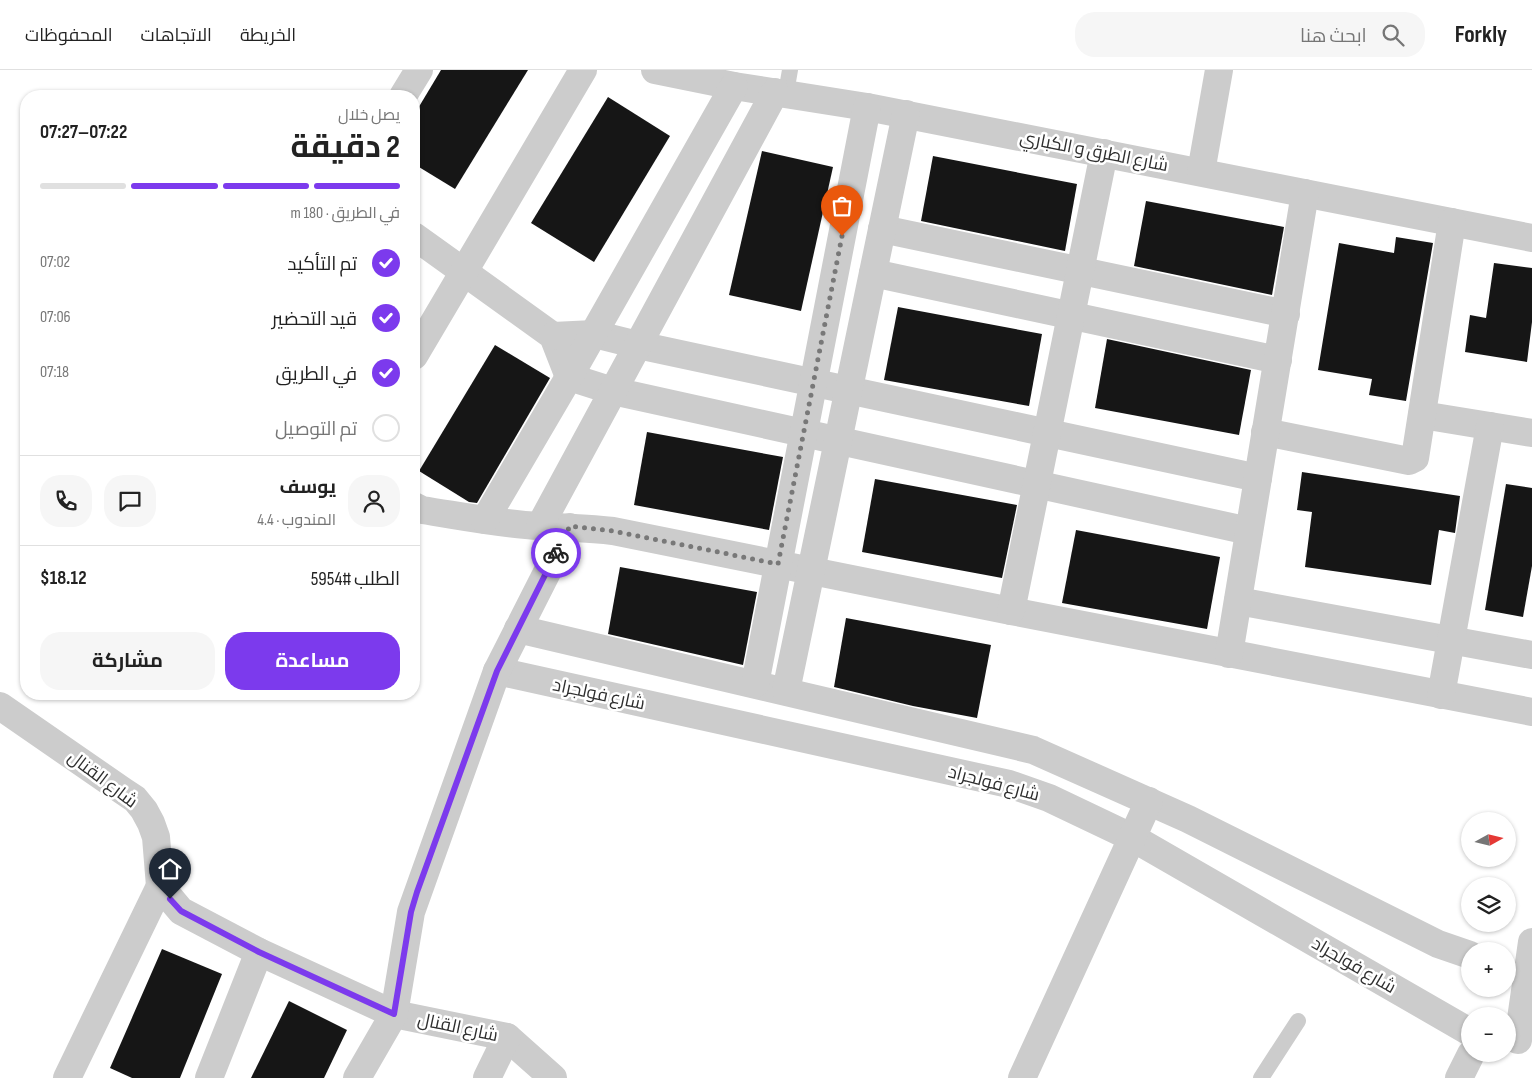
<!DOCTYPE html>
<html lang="ar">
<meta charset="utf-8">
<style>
body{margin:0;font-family:"Sofia Sans Condensed",Cairo,sans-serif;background:#f6f6f6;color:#222;direction:rtl;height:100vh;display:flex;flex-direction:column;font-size:19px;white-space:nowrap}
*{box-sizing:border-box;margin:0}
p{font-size:16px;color:#767676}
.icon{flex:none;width:28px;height:28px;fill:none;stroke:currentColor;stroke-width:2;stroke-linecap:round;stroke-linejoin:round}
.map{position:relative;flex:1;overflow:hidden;direction:ltr}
.side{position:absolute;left:20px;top:20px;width:400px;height:610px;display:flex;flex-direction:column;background:#fff;border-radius:20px;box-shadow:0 1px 4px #0004;direction:rtl}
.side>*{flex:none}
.needle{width:32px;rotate:82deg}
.buttons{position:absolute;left:1461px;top:742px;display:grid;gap:10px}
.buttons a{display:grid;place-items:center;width:55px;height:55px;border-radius:50%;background:#fff;box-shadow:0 1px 4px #0004;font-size:25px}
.pin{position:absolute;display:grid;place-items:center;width:42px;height:42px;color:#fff;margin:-51px -21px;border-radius:50% 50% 50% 0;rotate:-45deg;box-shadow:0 0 5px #0007}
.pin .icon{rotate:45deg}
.courier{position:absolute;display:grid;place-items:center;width:50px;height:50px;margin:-25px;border:4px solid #7c3aed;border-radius:50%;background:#fff;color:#222;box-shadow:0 1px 6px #0007}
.overview em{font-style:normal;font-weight:700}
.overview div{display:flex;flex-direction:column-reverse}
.overview{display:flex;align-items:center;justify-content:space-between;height:85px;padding:0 20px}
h1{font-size:32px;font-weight:700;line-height:38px}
.bar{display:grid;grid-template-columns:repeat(4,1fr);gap:8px 5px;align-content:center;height:60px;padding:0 20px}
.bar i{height:6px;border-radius:4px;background:#e0e0e0}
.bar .current{background:#7c3aed}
.bar p{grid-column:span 4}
.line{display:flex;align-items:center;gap:12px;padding:0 20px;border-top:1px solid #e0e0e0}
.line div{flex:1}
.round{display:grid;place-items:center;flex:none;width:52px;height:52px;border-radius:20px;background:#f6f6f6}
ol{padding:0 20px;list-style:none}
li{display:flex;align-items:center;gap:15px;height:55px}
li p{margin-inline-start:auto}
li .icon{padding:5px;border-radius:50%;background:#7c3aed;color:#fff;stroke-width:4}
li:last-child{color:#767676}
li i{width:28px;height:28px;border:2px solid #e0e0e0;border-radius:50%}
.primary-button{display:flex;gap:10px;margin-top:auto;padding:10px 20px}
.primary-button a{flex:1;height:58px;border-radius:20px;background:#7c3aed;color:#fff;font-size:20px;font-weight:700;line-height:58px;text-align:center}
.primary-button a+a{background:#f6f6f6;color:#222}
header{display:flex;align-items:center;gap:30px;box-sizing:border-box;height:70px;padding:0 25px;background:#fff;border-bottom:1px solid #e0e0e0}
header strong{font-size:24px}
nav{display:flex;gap:28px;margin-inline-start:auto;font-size:18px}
.search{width:350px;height:45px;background:#f6f6f6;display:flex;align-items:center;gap:12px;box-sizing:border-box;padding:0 18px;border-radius:20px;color:#767676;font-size:19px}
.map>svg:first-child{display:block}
</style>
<header>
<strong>Forkly</strong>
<div class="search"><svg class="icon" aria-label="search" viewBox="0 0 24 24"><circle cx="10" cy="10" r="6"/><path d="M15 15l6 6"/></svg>ابحث هنا</div>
<nav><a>الخريطة</a><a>الاتجاهات</a><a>المحفوظات</a></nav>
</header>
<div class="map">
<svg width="1532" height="1008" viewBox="0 0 1532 1008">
<rect width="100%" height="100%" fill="#fff"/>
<g fill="#161616">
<polygon points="441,0 528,0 455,119 414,94 414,45"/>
<polygon points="608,27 670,66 594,192 531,153"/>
<polygon points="762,81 833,97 801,241 729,225"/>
<polygon points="933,86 1077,114 1065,181 921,151"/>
<polygon points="1146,131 1284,157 1272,225 1134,196"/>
<polygon points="1396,167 1433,173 1406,331 1369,325 1372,309 1318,300 1339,173 1394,183"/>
<polygon points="1494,193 1532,198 1532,252 1527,292 1465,282 1470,245 1486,248"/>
<polygon points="898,237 1042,264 1029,336 884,310"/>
<polygon points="1107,269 1251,300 1239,365 1095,338"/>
<polygon points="495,275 550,308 477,433 469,432 419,401"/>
<polygon points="647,362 783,387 769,460 634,435"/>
<polygon points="1302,402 1460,426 1455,463 1439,460 1431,515 1305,497 1312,442 1297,440"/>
<polygon points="875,409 1017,435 1002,508 862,482"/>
<polygon points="1506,414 1532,418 1532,496 1523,547 1485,540"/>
<polygon points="1076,460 1220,487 1207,559 1062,533"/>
<polygon points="620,497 757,522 743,595 608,564"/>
<polygon points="846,548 991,575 977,648 913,636 834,617"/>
<polygon points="162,879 222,904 180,1008 132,1008 110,998"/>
<polygon points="289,931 347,960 324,1008 251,1008"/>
</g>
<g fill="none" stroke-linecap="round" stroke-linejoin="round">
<g stroke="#ccc" stroke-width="16">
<polyline points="786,23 790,0"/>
<polyline points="1261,1008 1298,951"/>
</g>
<g stroke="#ccc" stroke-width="28">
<polyline points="655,0 734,16 867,37 1532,168"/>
<polyline points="403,26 419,0"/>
<polyline points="1201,102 1219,0"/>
<polyline points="882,159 1286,244"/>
<polyline points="414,166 553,266 569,307 613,321 1249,461"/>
<polyline points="873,203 1278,290"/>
<polyline points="553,266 594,264 638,275 1258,408"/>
<polyline points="414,286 583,0"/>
<polyline points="1422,345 1532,363"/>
<polyline points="1265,362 1409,391 1415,388 1452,152"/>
<path d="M 414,436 L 422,440 C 461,446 500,454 540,456 C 564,458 588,458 613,461 L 1011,541 L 1532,642"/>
<polyline points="485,450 569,307 734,16"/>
<polyline points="540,456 775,22"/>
<polyline points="1238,531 1532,585"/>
<polyline points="1011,541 1104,83"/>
<polyline points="518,559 1033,680 1188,749 1438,874 1470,885"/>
<polyline points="1229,584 1305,123"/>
<polyline points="497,601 1009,714 1049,728 1133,768 1470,962"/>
<polyline points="755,614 867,37"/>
<polyline points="786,621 906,44"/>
<polyline points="1441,625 1490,356"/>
<polyline points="0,636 123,721 135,729 144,740 151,753 156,767 160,816 181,841 259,882 394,944 507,967 553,1008"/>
<polyline points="1518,970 1532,872"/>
<polyline points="67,1008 160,816"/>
<polyline points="209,1008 259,882"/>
<polyline points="357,1008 394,944 411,842 497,601 570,457"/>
<polyline points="487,1008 507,967"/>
<polyline points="1022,1008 1149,731"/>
<polyline points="1459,1008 1471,984"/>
</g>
</g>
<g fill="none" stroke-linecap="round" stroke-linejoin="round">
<polyline stroke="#787878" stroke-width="5" stroke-dasharray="0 9" points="556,483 570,456 613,461 778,494 842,166"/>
<polyline stroke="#7c3aed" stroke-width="6" points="170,829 181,841 259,882 394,944 411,842 417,822 497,601 556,483"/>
</g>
<g text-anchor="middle" stroke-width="5" stroke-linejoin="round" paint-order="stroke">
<g font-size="18" fill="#2f2f2f" stroke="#fff">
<text transform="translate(1094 81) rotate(11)" y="6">شارع الطرق و الكباري</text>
<text transform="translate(599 624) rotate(12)" y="6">شارع فولجراد</text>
<text transform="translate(103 709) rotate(37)" y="6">شارع القنال</text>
<text transform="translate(994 713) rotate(15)" y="6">شارع فولجراد</text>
<text transform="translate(1354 895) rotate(30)" y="6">شارع فولجراد</text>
<text transform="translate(458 957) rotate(12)" y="6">شارع القنال</text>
</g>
</g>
</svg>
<div class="buttons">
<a><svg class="needle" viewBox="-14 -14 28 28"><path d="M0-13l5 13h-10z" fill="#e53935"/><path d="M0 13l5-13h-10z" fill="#767676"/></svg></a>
<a><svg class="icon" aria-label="layers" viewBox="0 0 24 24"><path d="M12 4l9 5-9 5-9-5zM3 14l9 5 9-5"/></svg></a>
<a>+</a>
<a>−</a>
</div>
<div class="pin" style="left:842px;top:166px;background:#ea580c"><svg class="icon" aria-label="bag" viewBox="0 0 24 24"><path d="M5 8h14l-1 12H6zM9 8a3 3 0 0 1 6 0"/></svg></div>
<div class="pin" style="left:170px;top:829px;background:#1f2937"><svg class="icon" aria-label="home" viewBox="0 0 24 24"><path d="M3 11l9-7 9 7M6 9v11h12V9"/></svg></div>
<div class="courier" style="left:556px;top:483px"><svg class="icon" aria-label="bike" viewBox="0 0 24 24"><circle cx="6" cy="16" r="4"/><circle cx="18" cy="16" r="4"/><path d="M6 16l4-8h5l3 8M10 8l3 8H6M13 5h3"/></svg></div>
<section class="side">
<div class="overview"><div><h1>2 دقيقة</h1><p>يصل خلال</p></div><em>07:22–07:27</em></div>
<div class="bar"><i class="current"></i><i class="current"></i><i class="current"></i><i></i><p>في الطريق · 180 m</p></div>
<ol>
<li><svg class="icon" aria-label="check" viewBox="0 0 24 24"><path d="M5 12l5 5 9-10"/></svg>تم التأكيد<p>07:02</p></li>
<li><svg class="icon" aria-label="check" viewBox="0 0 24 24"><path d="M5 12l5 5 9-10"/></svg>قيد التحضير<p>07:06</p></li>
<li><svg class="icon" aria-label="check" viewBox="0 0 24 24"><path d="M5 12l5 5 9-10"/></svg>في الطريق<p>07:18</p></li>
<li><i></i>تم التوصيل</li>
</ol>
<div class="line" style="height:90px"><a class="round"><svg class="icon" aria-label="person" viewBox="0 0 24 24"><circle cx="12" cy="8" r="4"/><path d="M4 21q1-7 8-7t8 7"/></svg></a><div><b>يوسف</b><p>المندوب · 4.4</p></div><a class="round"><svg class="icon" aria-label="chat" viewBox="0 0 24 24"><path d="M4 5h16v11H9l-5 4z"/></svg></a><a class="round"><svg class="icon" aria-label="phone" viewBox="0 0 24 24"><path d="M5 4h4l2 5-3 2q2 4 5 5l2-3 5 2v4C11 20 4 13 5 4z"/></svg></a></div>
<div class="line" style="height:65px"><div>الطلب #5954</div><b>$18.12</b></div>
<div class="primary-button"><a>مساعدة</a><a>مشاركة</a></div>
</section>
</div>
